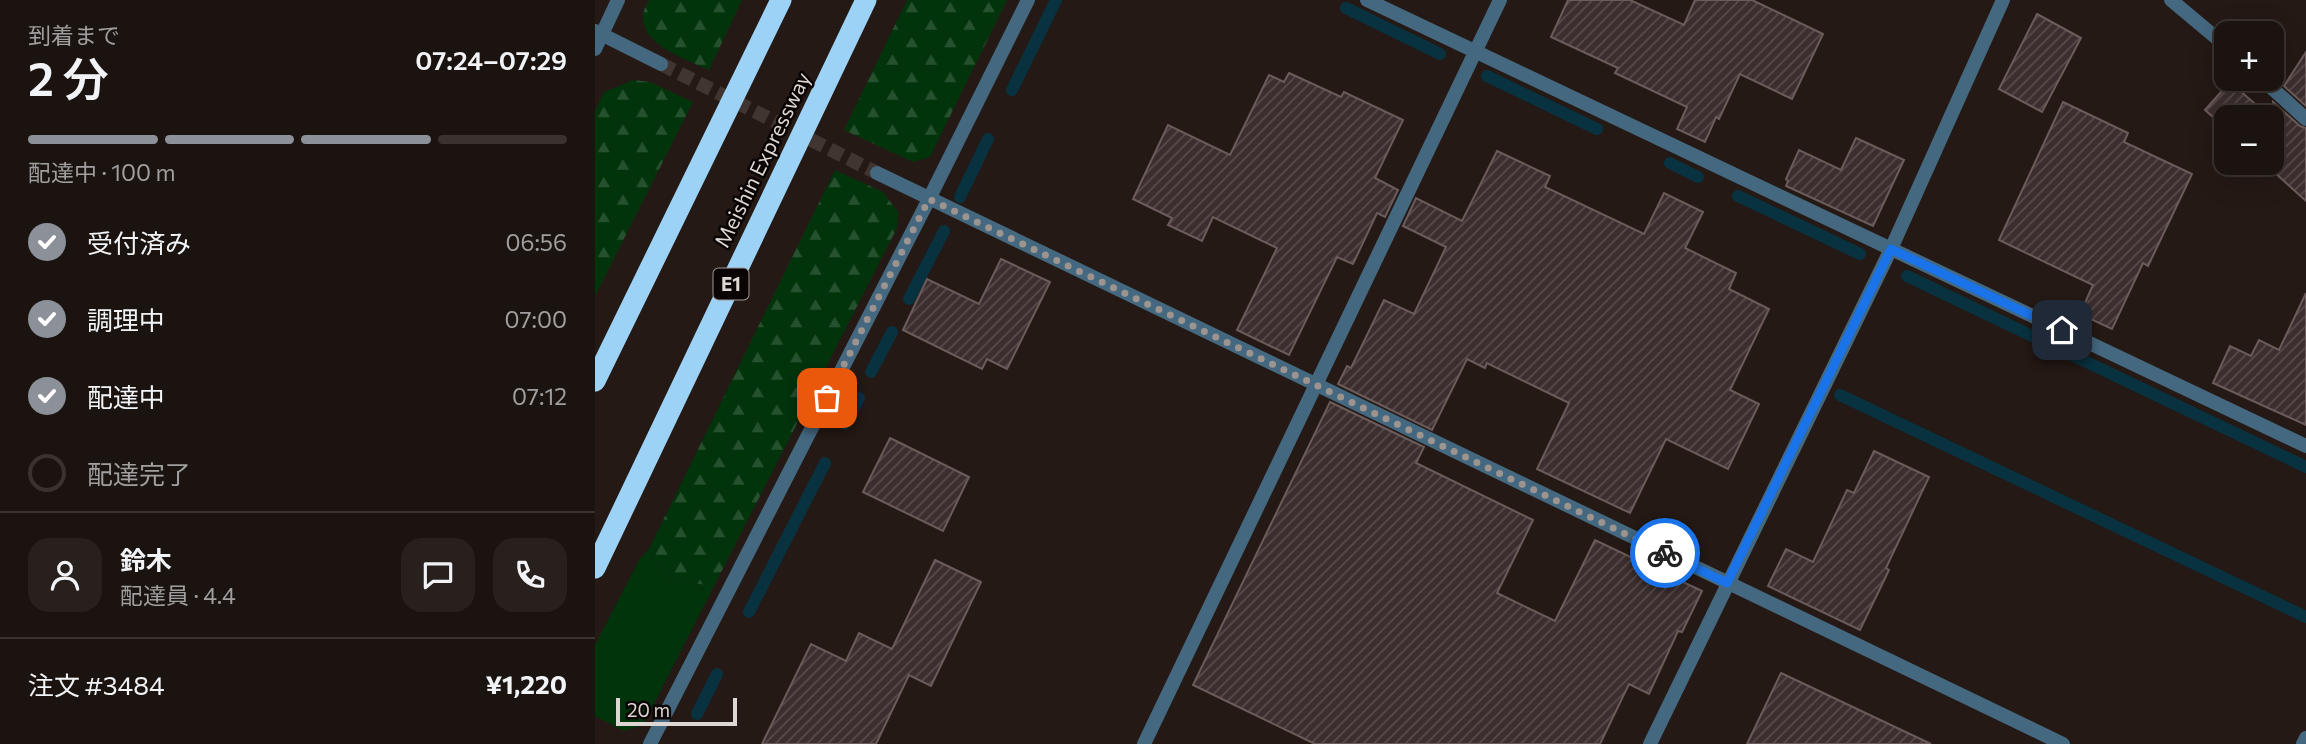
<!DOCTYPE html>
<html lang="ja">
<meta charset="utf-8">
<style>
body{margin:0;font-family:Commissioner,"Noto Sans JP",sans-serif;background:#28201d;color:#f1f3f6;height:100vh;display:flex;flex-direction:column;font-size:26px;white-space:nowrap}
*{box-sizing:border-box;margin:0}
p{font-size:23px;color:#a09e9e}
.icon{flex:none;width:38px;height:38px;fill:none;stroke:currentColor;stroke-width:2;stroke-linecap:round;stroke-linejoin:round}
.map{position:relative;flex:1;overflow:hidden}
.side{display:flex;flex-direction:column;background:#1b130f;width:595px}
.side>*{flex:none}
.tools{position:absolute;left:1619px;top:21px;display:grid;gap:14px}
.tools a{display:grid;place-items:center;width:70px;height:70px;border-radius:14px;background:#1b130f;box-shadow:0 7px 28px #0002,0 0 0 2px #39322f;font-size:35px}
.scale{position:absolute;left:21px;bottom:18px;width:121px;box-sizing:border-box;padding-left:7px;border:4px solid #ded6d3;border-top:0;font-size:19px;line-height:24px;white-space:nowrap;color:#ded6d3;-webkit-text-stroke:5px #0a0504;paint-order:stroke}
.pin{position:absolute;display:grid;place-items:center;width:60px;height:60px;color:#fff;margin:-30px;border-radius:14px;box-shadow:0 4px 10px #0006}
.courier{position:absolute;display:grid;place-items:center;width:70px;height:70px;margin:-35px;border:5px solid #1a73e8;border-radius:50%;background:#fff;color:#222;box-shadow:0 2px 9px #0007}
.headline em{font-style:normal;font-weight:600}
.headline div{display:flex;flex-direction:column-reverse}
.headline{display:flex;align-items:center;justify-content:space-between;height:119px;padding:0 28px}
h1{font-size:46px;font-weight:600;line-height:52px}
.bar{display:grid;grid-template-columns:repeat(4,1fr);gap:10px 7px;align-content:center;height:84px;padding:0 28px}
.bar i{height:9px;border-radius:5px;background:#39322f}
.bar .current{background:#8c9099}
.bar p{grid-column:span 4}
.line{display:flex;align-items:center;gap:18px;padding:0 28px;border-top:2px solid #39322f}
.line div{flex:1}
.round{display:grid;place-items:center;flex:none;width:74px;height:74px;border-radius:21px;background:#28201d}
ol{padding:0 28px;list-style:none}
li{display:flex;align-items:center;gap:21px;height:77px}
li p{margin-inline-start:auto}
li .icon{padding:7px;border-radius:50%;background:#8c9099;color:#fff;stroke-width:4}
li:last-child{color:#a09e9e}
li i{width:38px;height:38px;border:4px solid #39322f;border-radius:50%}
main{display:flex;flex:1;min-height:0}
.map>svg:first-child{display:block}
</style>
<main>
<section class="side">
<div class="headline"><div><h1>2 分</h1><p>到着まで</p></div><em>07:24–07:29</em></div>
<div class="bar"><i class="current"></i><i class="current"></i><i class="current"></i><i></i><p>配達中 · 100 m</p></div>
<ol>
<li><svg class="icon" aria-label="check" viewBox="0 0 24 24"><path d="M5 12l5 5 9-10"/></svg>受付済み<p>06:56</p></li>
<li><svg class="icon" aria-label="check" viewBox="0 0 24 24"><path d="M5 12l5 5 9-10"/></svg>調理中<p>07:00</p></li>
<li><svg class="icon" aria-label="check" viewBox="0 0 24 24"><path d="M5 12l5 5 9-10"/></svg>配達中<p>07:12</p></li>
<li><i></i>配達完了</li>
</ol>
<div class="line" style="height:126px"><a class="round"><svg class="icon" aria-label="person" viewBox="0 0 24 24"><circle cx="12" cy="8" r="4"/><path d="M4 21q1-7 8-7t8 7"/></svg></a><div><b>鈴木</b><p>配達員 · 4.4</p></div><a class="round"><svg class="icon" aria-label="chat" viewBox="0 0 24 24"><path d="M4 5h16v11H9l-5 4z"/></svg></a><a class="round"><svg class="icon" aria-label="phone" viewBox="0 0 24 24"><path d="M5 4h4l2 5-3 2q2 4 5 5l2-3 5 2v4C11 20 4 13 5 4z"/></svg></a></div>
<div class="line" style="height:91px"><div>注文 #3484</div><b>¥1,220</b></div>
</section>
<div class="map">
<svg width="1711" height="744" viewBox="0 0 1711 744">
<defs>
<pattern id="forest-firs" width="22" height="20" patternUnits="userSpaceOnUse" patternTransform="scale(1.75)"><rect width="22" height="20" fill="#02340c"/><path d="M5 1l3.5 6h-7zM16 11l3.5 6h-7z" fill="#26512e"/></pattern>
<pattern id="building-hatch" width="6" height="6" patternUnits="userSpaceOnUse" patternTransform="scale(1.75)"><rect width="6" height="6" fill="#3c2e2e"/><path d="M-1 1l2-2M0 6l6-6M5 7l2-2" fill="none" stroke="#584c4b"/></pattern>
</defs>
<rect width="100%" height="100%" fill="#241914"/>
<polygon fill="#02340c" points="54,549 76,580 119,586 48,725 29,731 0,716 0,645 44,560"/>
<g fill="url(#forest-firs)">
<path d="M 54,0 L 147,0 L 114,70 C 92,59 46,46 48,15 C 48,11 52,4 54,0 Z"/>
<polygon points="312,0 412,0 335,157 318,162 249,130"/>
<polygon points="39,80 55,82 98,102 0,296 0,111 9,92"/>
<polygon points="240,170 288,192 303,212 302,228 119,586 76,580 54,549"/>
</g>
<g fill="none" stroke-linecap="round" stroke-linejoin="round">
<g stroke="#08323f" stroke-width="12">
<polyline points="751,8 845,54"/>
<polyline points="892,76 1002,129"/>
<polyline points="417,90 461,0"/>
<polyline points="1075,163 1103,177"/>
<polyline points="1143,196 1265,254"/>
<polyline points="365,197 393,139"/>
<polyline points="1312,276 1711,467"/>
<polyline points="314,299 349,231"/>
<polyline points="276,372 297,332"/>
<polyline points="1245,395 1711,617"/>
<polyline points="250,424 264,398"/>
<polyline points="154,612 230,463"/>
<polyline points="102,714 122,674"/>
</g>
</g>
<g fill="url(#building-hatch)" stroke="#6b5c5b" stroke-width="2">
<polygon points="973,0 1035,0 1089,25 1100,0 1157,0 1228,34 1197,99 1145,74 1124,119 1121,117 1110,142 1082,129 1092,107 1020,73 1023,68 956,37"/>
<polygon points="1442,14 1486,38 1447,112 1404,89"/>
<polygon points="1711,52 1711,106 1689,86"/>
<polygon points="694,73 746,97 749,92 808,120 780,178 803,190 790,217 782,213 758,264 742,257 694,355 642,330 682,248 618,217 607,241 573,225 577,218 538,199 573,125 635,155 674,75 689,82"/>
<polygon points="1635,82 1675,117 1631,117 1631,129 1610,110"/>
<polygon points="1468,102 1533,133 1529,142 1597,174 1553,266 1548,263 1517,329 1485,314 1498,285 1404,240"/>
<polygon points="1678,102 1705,126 1711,128 1711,201 1669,163 1676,163"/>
<polygon points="1261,138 1309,160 1278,226 1191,186 1193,181 1191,179 1204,150 1246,170"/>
<polygon points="902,151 955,176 950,187 1049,234 1069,193 1108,212 1090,248 1141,273 1134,289 1174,309 1135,390 1164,404 1133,469 1071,439 1035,513 942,469 974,403 892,363 890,368 872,359 837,430 743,384 752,366 756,368 789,300 819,314 851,247 808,226 821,198 867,221"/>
<polygon points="406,259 455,282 412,369 392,359 387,369 308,330 332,279 384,304"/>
<polygon points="1711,293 1711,425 1618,383 1635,346 1656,356 1664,340 1684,350"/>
<polygon points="735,402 829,447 821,463 938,520 902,593 960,621 1000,540 1107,591 1087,632 1083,631 1054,694 1034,684 1005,744 720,744 598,685"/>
<polygon points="295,438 374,477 348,531 268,492"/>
<polygon points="1279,451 1334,477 1291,568 1294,570 1265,630 1173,586 1191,549 1218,562 1252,490 1259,493"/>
<polygon points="340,560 386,582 336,686 314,675 281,744 167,744 216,644 251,661 264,633 297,649"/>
<polygon points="1186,673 1336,744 1152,744"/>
</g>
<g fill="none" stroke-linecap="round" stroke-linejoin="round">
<polyline stroke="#403531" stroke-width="14" stroke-dasharray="14 7" stroke-linecap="butt" points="66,64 282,173"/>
<g stroke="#44687f" stroke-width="14">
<polyline points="772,0 1711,446"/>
<polyline points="1576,0 1631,46"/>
<polyline points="0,31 66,64"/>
<polyline points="0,49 23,0"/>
<polyline points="1667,79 1711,119"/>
<polyline points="282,173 1468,744"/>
<polyline points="55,744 334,199 433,0"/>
<polyline points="549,744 905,0"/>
<polyline points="1055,744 1296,249 1408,0"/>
<polyline points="1708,744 1711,738"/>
</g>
<g stroke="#9cd2f5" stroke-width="21">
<polyline points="0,381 186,0"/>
<polyline points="0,568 271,0"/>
</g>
</g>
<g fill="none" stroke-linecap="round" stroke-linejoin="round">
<polyline stroke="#9d9490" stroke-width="7" stroke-dasharray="0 12.6" points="232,398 334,199 1070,553"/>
<polyline stroke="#1a73e8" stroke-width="9" points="1070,553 1132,583 1296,249 1467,330"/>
</g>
<g text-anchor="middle" stroke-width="5" stroke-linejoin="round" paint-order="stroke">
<rect fill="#0a0504" stroke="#9e9795" stroke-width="2" x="118.5" y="268.5" width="35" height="31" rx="5"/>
<g font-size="19" font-weight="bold" fill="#ded6d3">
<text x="136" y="291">E1</text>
</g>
<g font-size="21" fill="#ded6d3" stroke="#0a0504">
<text transform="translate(168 160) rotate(-64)" y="7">Meishin Expressway</text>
</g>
</g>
</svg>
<div class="tools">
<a>+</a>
<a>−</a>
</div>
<div class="scale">20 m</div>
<div class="pin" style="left:232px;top:398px;background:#ea580c"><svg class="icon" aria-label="bag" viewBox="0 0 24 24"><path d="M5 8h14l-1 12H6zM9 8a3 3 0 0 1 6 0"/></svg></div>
<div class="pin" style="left:1467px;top:330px;background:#1f2937"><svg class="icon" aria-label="home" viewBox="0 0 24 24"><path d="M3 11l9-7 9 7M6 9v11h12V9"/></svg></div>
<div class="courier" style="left:1070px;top:553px"><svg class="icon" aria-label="bike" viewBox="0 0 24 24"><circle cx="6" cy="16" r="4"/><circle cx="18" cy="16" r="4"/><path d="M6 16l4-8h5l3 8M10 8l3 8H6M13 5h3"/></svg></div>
</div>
</main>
